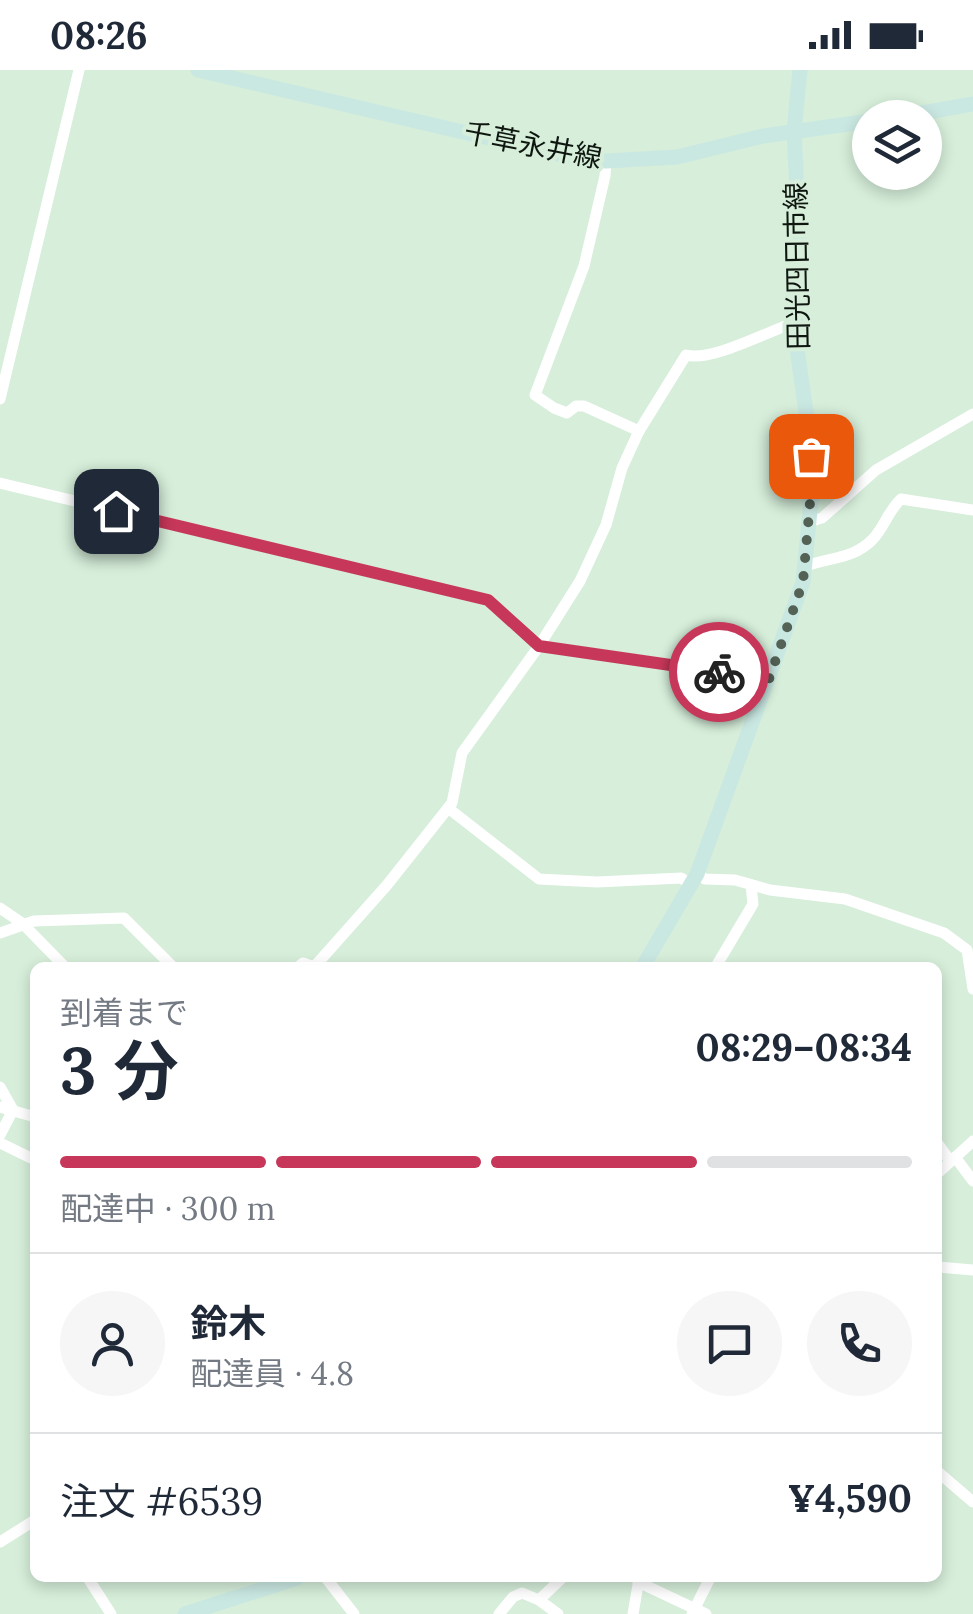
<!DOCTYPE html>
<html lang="ja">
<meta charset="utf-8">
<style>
body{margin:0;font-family:Lora,"Noto Sans JP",serif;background:#f6f6f7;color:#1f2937;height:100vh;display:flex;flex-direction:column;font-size:38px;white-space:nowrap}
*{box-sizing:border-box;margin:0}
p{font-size:32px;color:#747a83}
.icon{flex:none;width:55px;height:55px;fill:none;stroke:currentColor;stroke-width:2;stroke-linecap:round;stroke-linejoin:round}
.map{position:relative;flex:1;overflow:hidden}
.sheet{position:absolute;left:30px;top:892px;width:912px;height:620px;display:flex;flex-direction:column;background:#fff;border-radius:15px;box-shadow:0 5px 15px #0003}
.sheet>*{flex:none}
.controls{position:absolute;left:852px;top:30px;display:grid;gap:20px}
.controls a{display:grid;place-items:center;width:90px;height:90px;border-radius:50%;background:#fff;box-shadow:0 5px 15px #0003;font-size:50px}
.pin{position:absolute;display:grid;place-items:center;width:85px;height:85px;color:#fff;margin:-42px;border-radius:20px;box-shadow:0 5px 15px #0006}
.courier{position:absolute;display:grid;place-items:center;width:100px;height:100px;margin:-50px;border:8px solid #c63759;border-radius:50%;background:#fff;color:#222;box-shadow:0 2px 12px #0007}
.overview em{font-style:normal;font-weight:700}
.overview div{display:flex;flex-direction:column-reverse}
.overview{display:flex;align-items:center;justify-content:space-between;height:170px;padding:0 30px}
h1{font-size:65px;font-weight:700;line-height:75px}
.bar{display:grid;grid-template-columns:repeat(4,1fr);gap:15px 10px;align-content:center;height:120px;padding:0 30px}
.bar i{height:12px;border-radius:8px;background:#e0e1e3}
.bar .on{background:#c63759}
.bar p{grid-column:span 4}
.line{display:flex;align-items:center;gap:25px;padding:0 30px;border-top:2px solid #e0e1e3}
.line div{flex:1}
.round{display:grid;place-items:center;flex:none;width:105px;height:105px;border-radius:52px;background:#f6f6f7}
.status{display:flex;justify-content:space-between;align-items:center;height:70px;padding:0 50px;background:#fff;direction:ltr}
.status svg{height:28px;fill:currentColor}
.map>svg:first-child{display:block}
</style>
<div class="status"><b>08:26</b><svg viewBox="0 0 49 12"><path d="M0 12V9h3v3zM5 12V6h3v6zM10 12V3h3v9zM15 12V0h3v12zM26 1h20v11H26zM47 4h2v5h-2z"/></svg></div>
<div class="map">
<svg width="973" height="1544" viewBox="0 0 973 1544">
<rect width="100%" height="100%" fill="#d6eeda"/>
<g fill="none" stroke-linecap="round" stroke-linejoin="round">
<g stroke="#fff" stroke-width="11">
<polyline points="606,91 605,106 584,196 535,325 554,338 567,343 576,336 584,336 639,361"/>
<polyline points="0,329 79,0"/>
<polyline points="0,413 487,530 539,576 715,601 768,612"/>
<polyline points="808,452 822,448 876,400 973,344"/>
<path d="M 804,497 C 828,487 852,490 872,470 C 884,458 888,441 901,429 L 973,440"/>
<polyline points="448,738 539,809 597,812 681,808 691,814"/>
<polyline points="697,804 705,809 735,810 770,820 845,829 944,863 967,880 973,919"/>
<polyline points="0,838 22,853 66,898"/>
<polyline points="0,863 34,851 124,848 174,898"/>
<path d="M 315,896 L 387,815 L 452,733 L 462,683 L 539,576 L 580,511 L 606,455 L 622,398 L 639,361 L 686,285 C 712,292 768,261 796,252"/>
<polyline points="297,898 303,893 317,898"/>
<polyline points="715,898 753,834 751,815"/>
<polyline points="0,1017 13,1040 0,1065"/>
<polyline points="0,1037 35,1047"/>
<polyline points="0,1073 35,1090"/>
<polyline points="938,1074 950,1091"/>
<polyline points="955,1087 973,1111"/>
<polyline points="938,1103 973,1071"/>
<polyline points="938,1197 973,1200"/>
<polyline points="938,1402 973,1432"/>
<polyline points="0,1472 35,1450"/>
<polyline points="88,1508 111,1544"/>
<polyline points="326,1508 354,1544"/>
<polyline points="638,1512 706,1544"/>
<polyline points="539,1530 562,1508"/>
<polyline points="499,1544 513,1527 522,1523 539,1530 558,1544"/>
<polyline points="633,1544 639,1509"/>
<polyline points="692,1544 710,1508"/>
</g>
<g stroke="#cae8e2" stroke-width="15">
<polyline points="198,0 565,86 606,91 677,87 763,66 870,51"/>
<polyline points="895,48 973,34"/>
<polyline points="642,898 697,804 803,512 813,410 809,363 795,265 799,158 794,61 800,0"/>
<polyline points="185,1544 297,1508"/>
</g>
</g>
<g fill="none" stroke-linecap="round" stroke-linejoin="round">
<polyline stroke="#546256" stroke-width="10" stroke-dasharray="0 18" points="719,602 768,612 803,512 812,410 811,386"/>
<polyline stroke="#c63759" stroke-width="12" points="116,441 488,530 539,576 719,602"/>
</g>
<g text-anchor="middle" stroke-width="8" stroke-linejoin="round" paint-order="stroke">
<g font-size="28" fill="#0e160f" stroke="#d6eeda">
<text transform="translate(533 75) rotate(11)" y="10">千草永井線</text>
<text transform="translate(797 196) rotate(-91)" y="10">田光四日市線</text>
</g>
</g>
</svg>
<div class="controls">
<a><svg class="icon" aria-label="layers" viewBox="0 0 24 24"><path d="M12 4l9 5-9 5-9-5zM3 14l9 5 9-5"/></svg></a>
</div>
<div class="pin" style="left:811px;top:386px;background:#ea580c"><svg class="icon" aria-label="bag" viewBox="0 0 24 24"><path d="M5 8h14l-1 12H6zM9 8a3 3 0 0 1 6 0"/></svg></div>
<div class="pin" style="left:116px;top:441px;background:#1f2937"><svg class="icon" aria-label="home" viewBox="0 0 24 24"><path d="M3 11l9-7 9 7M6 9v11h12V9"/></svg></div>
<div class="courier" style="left:719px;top:602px"><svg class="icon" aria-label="bike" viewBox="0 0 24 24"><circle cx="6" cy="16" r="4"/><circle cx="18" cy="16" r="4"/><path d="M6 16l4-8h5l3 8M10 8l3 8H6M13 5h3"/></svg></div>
<section class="sheet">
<div class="overview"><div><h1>3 分</h1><p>到着まで</p></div><em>08:29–08:34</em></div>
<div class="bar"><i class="on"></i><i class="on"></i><i class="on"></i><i></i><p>配達中 · 300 m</p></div>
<div class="line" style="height:180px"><a class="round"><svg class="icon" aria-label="person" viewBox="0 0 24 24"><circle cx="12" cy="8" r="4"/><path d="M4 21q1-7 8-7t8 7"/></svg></a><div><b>鈴木</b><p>配達員 · 4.8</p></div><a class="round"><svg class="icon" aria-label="chat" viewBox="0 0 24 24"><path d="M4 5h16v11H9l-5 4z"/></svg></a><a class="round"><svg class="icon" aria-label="phone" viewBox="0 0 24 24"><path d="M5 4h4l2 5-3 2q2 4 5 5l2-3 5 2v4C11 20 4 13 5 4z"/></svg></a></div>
<div class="line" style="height:130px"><div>注文 #6539</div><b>¥4,590</b></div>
</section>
</div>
